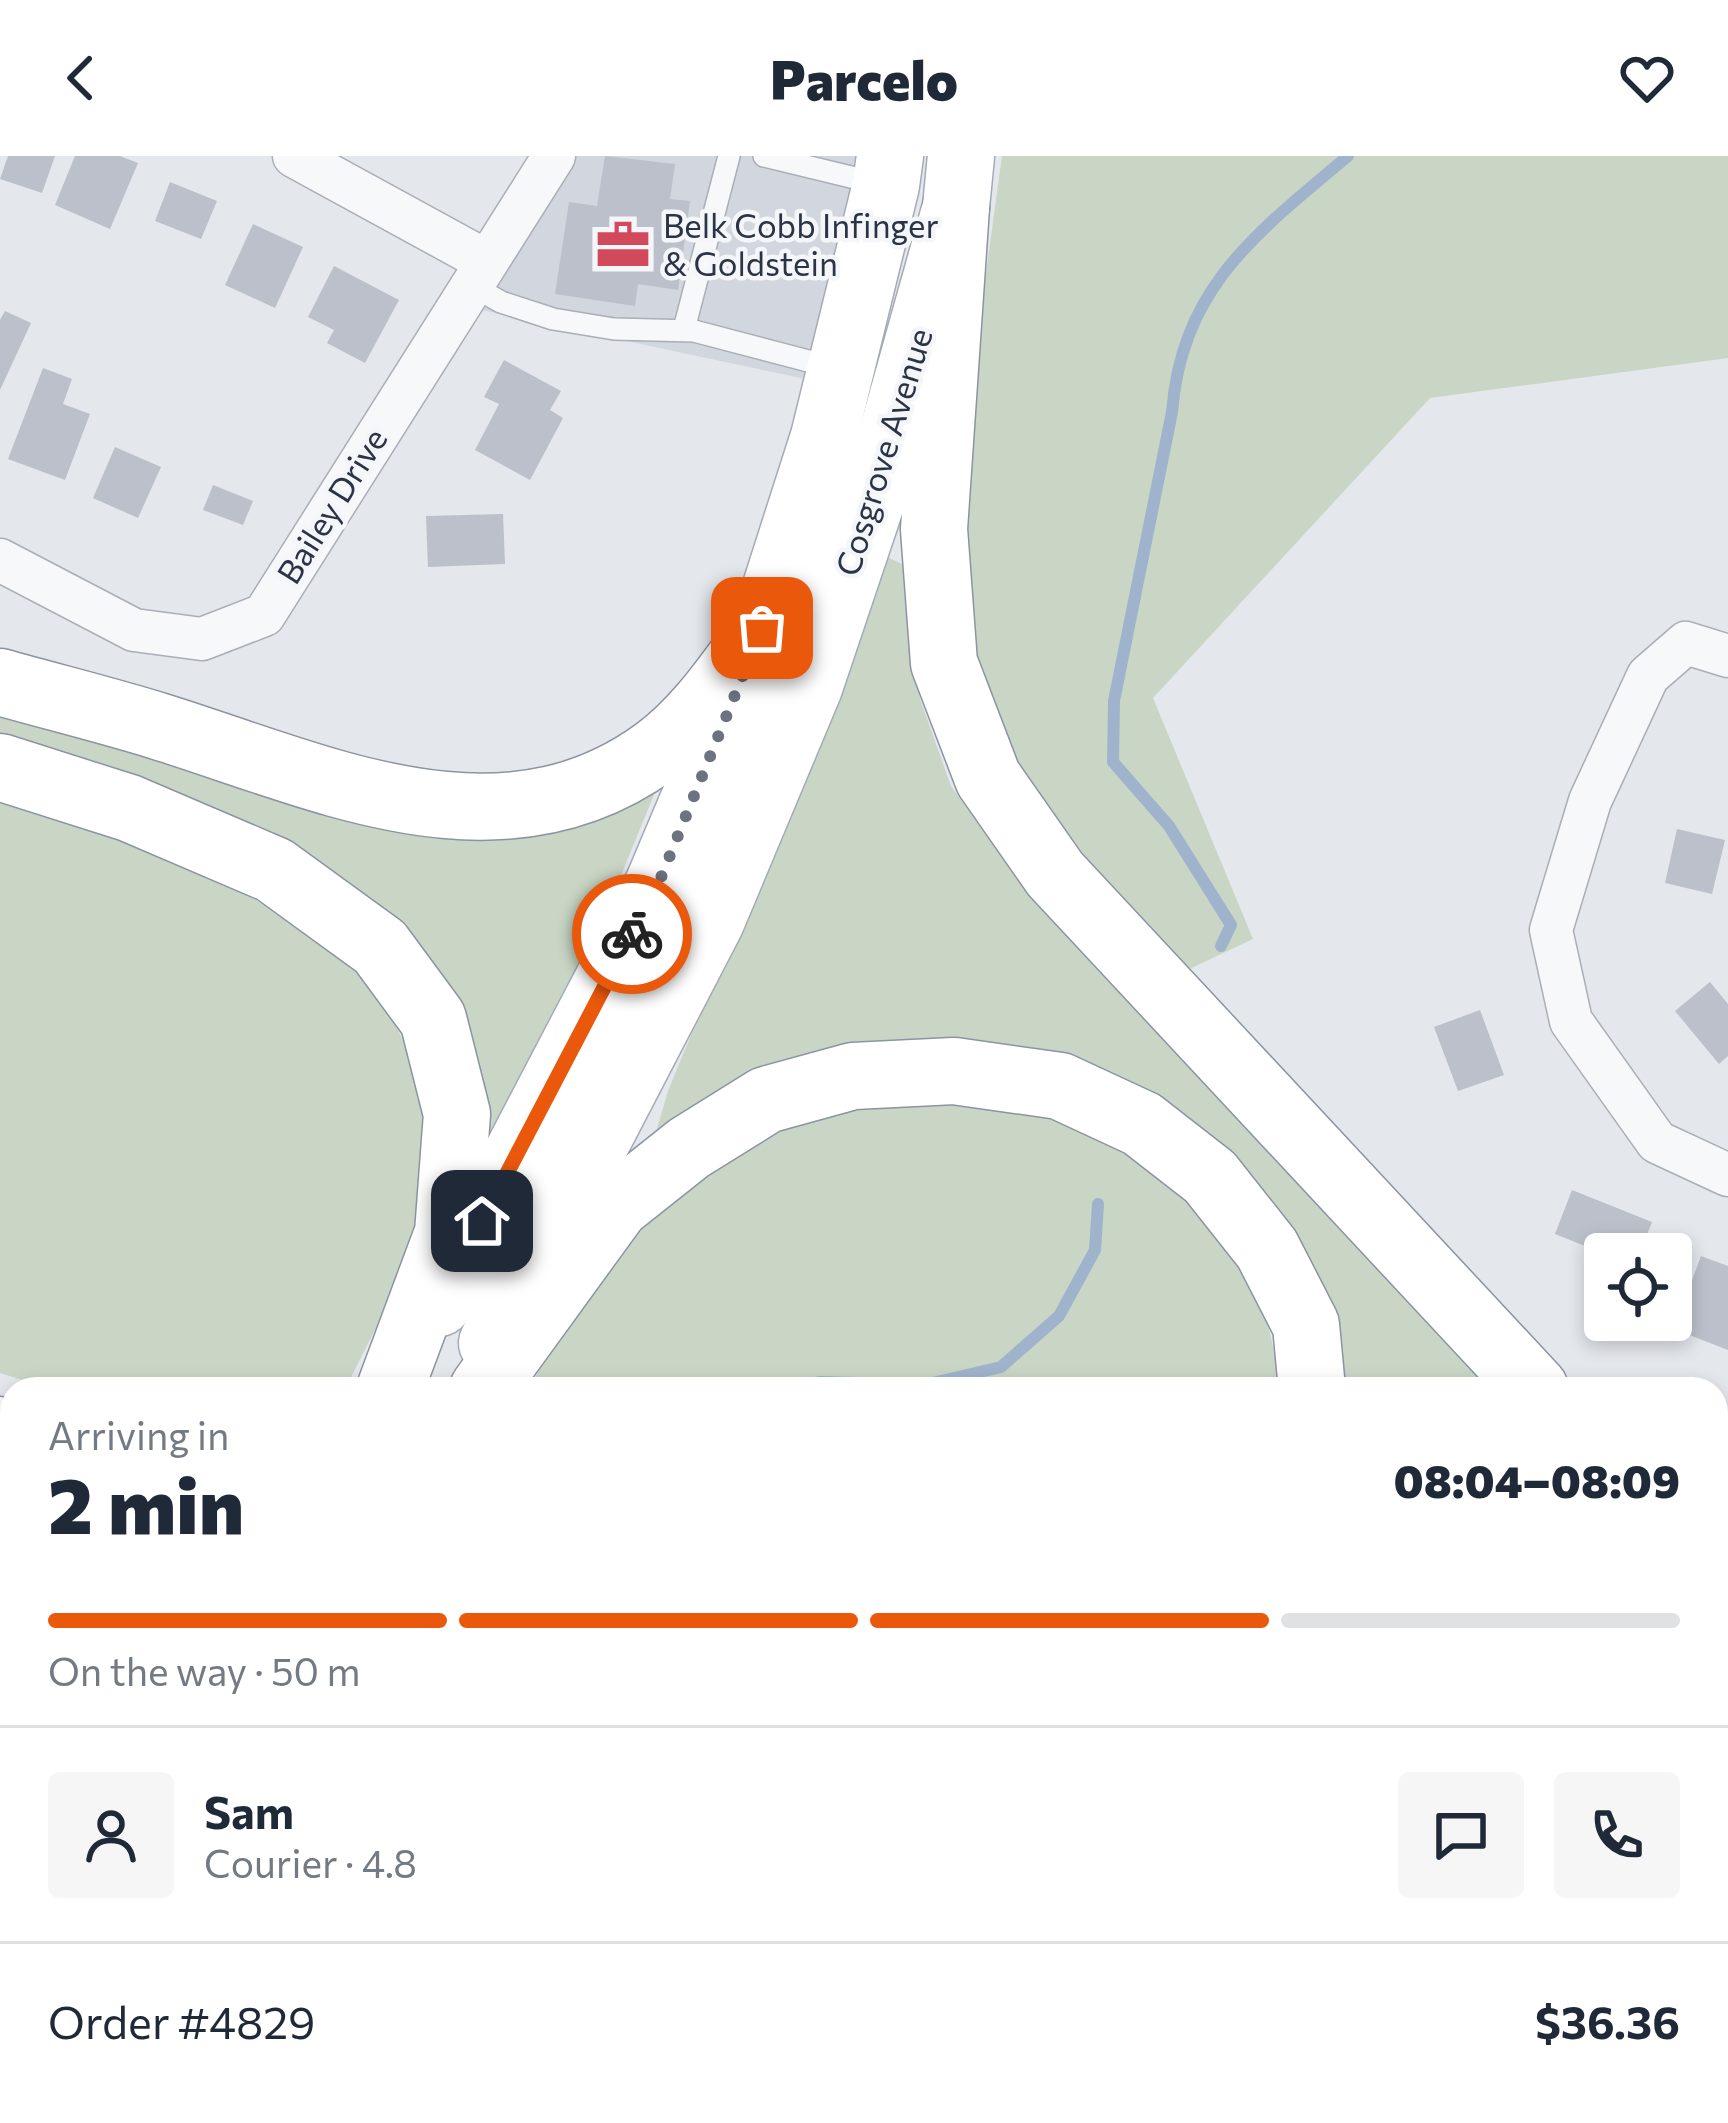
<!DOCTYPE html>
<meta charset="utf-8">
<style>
body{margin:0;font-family:Commissioner,sans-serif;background:#f6f6f7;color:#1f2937;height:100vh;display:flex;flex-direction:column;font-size:45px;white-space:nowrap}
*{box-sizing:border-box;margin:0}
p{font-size:39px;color:#747a83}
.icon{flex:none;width:66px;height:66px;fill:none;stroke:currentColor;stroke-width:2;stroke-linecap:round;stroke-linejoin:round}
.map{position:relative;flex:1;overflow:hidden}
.sheet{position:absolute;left:0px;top:1221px;width:1728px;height:747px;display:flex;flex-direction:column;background:#fff;border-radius:36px 36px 0 0;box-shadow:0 6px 18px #0003}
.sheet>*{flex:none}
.fabs{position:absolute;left:1584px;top:1077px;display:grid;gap:24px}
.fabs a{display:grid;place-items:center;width:108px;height:108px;border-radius:12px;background:#fff;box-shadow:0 6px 18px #0003;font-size:60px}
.pin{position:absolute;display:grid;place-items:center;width:102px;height:102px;color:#fff;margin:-51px;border-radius:24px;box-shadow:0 6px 18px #0006}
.courier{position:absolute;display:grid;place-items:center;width:120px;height:120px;margin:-60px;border:9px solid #ea580c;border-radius:50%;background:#fff;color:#222;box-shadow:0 3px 15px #0007}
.summary em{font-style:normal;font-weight:800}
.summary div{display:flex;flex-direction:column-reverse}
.summary{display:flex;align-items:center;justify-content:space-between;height:204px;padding:0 48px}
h1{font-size:78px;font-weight:800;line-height:90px}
.bar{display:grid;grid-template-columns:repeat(4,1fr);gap:18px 12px;align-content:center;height:144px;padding:0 48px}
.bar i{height:15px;border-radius:9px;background:#e0e1e3}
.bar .current{background:#ea580c}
.bar p{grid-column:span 4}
.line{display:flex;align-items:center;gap:30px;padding:0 48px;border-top:3px solid #e0e1e3}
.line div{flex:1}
.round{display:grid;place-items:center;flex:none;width:126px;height:126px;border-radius:12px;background:#f6f6f7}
header{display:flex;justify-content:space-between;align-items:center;height:156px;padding:0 48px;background:#fff;font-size:54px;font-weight:800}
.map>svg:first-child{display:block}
</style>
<header><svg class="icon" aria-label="back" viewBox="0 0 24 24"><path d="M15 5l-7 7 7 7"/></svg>Parcelo<svg class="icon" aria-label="heart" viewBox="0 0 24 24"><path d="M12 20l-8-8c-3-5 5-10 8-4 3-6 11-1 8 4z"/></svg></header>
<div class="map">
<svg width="1728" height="1967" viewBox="0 0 1728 1967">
<rect width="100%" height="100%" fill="#e4e7ec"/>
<polygon fill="#d2d6de" points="554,0 864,0 805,223 458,149"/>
<g fill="#c9d6c5">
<polygon points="1002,0 1728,0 1728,202 1430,242 1153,542 1253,783 1183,816 1028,648 975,543 951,373"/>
<polygon points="887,401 904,409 920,543 951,630 1013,714 1496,1233 1331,1233 1321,1145 1268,1038 1177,956 790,909 656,976 668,935"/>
<polygon points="0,552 435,683 523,681 573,669 660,624 581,817 491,980 478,974 453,847 0,591"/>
<polygon points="0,644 88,657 199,713 310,774 380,835 418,917 435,992 430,1065 345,1233 52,1233 0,1217"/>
<path d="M 939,943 C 989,951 1048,955 1094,975 C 1149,1000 1204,1042 1238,1091 C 1260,1122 1276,1195 1279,1233 L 529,1233 L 594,1114 L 689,1014 L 817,954 Z"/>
<polygon points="0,1456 12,1460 12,1829 0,1838"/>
<polygon points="1716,1474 1728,1487 1728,1813 1716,1809"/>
<polygon points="262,1956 962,1956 962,1967 263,1967"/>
<polygon points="1011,1956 1535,1956 1568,1967 1014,1967"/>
</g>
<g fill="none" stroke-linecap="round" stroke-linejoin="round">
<g stroke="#9fb4cc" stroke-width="12">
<path d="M 1221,790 L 1231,769 L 1169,670 L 1113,606 L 1114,545 L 1172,256 C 1182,130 1258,76 1348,0"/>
<polyline points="786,1233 821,1226 924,1229 1001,1211 1059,1160 1095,1094 1098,1048"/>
<polyline points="455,1956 483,1967"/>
</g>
</g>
<g fill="#bbc0ca">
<polygon points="8,0 55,0 42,37 0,23"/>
<polygon points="75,0 120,0 138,7 110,73 55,49"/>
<polygon points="605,0 675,8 670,43 690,45 678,134 638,128 635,150 555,138 569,46 597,50"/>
<polygon points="170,26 217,45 201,83 155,65"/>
<polygon points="253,68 303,91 275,152 225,129"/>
<polygon points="334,110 399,144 365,207 327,187 334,174 308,161"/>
<polygon points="5,155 31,167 0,234 0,164"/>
<polygon points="504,204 561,235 550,254 563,262 530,324 475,294 499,248 484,241"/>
<polygon points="43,212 72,223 63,248 90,258 65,324 8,303"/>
<polygon points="115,291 161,311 138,362 93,342"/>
<polygon points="213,329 253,345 243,369 203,354"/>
<polygon points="503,358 505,408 428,411 426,360"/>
<polygon points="1677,673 1725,684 1712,738 1665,727"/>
<polygon points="1710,826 1728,848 1728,900 1719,908 1675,855"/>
<polygon points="1480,854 1504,919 1458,935 1434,871"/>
<polygon points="1572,1034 1652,1066 1639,1098 1605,1098 1555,1078"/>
<polygon points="1701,1100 1728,1110 1728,1194 1674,1173"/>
</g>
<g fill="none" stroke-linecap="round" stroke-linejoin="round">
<defs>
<g id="service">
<polyline points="764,0 880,28"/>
<polyline points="471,129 501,146 553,163 614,173 694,175 835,212"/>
<polyline points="684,173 729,0"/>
</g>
<g id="minor">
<polyline points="294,0 486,105"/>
<polyline points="0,404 134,474 202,483 264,459 554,0"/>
<polyline points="1728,500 1686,487 1648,520 1590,645 1551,774 1571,865 1657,986 1728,1019"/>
</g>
<g id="primary">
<polyline points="439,1147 658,729 752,506 824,281 886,29 890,0"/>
<polyline points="492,1187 711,765 809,531 883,311 956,51 961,0"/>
<polyline points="10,1967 16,1956"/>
<polyline points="96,1967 102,1956"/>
</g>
<g id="motorway">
<polyline points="956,51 934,373 944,507 988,622 1055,718 1535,1233"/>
<path d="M 0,526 C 53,541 106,554 158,570 C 319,620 499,709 655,596 C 699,564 730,516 762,473"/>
<polyline points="0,611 129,652 274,714 380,791 433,863 457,958 448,1077 390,1233"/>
<polyline points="483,1233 616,1050 689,992 766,944 853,920 954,915 1060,930 1142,968 1210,1021 1267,1093 1306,1169 1312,1233"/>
<polyline points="0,1274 12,1279"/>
<polyline points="0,1386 12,1390"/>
<polyline points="1716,1428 1728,1441"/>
<polyline points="1716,1867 1728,1871"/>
<polyline points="0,1874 12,1861"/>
<polyline points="226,1956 227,1967"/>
<polyline points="990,1956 991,1967"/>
<polyline points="1713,1956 1728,1961"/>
</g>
</defs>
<use href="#service" stroke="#a9aeb7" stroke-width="24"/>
<use href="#minor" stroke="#a9aeb7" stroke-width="45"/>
<use href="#primary" stroke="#a3abb8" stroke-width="69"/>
<use href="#motorway" stroke="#8b94a3" stroke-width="69"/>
<use href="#service" stroke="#f7f8fa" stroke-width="21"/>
<use href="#minor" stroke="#f7f8fa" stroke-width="42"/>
<use href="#primary" stroke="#fff" stroke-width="66"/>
<use href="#motorway" stroke="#fff" stroke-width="66"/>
</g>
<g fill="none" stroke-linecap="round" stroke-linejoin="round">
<polyline stroke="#6c737f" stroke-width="12" stroke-dasharray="0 21.6" points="632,778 658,729 762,472"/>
<polyline stroke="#ea580c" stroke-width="15" points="482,1065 632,778"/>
</g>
<defs>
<symbol id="office-bare" viewBox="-9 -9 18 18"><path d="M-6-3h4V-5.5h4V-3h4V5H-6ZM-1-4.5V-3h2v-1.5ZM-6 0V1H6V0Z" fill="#d1495b" stroke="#f4f6f9" stroke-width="2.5" paint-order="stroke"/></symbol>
</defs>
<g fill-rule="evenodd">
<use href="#office-bare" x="585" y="51" width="76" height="76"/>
</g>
<g text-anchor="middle" stroke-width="9" stroke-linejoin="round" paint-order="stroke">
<g font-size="33" fill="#2b3445" stroke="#f4f6f9" text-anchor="start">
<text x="663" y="82">Belk Cobb Infinger<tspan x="663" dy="38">&amp; Goldstein</tspan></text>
</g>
<g font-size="33" fill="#2b3445" stroke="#f4f6f9">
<text transform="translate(884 296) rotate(-73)" y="12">Cosgrove Avenue</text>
<text transform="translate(332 350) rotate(-58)" y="12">Bailey Drive</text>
</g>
</g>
</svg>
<div class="fabs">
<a><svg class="icon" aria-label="locate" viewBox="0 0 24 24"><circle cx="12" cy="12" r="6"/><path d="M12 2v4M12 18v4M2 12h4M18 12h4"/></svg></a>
</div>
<div class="pin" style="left:762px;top:472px;background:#ea580c"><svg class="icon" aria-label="bag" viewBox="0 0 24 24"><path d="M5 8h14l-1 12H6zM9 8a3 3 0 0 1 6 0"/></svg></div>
<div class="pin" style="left:482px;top:1065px;background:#1f2937"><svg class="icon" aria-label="home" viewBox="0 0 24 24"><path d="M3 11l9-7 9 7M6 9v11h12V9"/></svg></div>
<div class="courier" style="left:632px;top:778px"><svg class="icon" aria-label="bike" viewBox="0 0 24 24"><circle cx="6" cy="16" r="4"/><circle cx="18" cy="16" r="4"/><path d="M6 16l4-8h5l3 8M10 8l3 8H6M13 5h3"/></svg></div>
<section class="sheet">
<div class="summary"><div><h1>2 min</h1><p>Arriving in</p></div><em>08:04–08:09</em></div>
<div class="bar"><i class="current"></i><i class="current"></i><i class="current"></i><i></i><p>On the way · 50 m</p></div>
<div class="line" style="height:216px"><a class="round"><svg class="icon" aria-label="person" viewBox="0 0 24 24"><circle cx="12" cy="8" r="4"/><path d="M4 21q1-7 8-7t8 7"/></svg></a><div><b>Sam</b><p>Courier · 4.8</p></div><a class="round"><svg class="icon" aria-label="chat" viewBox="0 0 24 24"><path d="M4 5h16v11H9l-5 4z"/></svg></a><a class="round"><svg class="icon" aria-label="phone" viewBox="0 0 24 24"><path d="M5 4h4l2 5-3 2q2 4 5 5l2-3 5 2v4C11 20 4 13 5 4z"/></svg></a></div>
<div class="line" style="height:156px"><div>Order #4829</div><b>$36.36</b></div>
</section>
</div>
